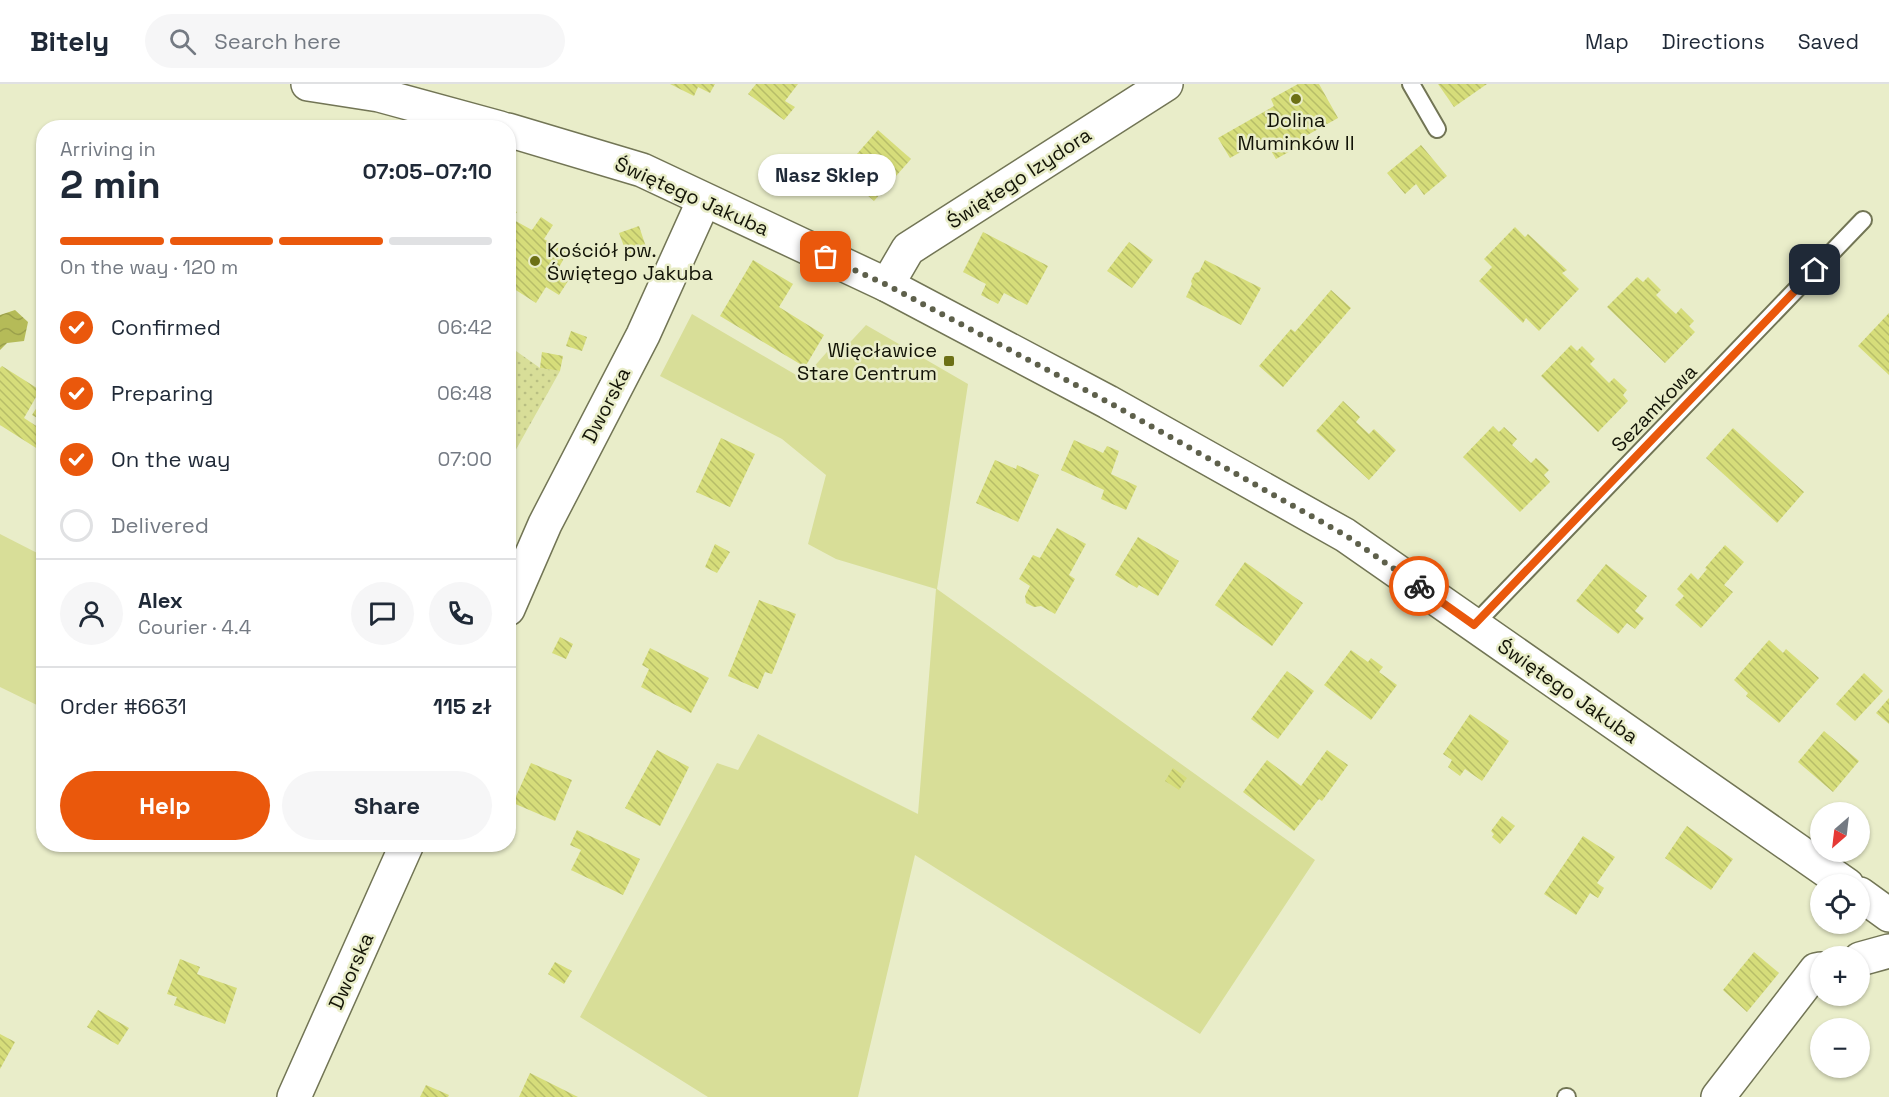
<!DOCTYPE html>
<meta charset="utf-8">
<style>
body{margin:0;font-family:"Space Grotesk",sans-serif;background:#f6f6f7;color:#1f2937;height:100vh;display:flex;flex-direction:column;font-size:22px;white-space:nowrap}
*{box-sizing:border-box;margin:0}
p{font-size:20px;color:#747a83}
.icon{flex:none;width:33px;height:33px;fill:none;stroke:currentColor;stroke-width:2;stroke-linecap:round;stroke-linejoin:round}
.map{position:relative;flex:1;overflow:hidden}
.side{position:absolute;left:36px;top:36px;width:480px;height:732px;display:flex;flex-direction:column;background:#fff;border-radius:24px;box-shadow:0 2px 4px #0004}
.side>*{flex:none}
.needle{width:39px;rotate:208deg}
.controls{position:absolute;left:1810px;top:718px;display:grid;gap:12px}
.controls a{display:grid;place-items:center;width:60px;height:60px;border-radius:50%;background:#fff;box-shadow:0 2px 4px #0004;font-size:30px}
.pin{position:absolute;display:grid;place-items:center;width:51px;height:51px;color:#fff;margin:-26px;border-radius:12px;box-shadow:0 3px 9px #0006}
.courier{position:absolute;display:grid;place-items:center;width:60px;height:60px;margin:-30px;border:4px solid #ea580c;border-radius:50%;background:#fff;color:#222;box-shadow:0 2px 8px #0007}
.bubble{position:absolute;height:42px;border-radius:21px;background:#fff;box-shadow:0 2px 4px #0004;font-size:20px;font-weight:700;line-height:42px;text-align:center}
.summary em{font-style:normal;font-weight:700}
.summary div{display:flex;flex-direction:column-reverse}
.summary{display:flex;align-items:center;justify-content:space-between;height:102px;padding:0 24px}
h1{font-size:39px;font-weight:700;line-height:45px}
.bar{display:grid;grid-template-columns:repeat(4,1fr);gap:9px 6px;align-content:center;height:72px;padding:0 24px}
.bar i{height:8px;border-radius:4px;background:#e0e1e3}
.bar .active{background:#ea580c}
.bar p{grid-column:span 4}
.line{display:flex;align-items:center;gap:15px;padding:0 24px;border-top:2px solid #e0e1e3}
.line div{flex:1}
.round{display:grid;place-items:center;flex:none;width:63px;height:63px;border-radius:32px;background:#f6f6f7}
ol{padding:0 24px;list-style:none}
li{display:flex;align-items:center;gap:18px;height:66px}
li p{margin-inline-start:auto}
li .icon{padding:6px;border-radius:50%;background:#ea580c;color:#fff;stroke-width:4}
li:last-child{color:#747a83}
li i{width:33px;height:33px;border:3px solid #e0e1e3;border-radius:50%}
.primary-button{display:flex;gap:12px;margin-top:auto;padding:12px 24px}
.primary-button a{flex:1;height:69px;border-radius:36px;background:#ea580c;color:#fff;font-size:24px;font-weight:700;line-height:69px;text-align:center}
.primary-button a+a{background:#f6f6f7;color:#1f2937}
header{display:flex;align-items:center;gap:36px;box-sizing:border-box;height:84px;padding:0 30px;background:#fff;border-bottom:2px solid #e0e1e3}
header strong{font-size:28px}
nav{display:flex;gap:33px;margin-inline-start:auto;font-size:21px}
.search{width:420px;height:54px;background:#f6f6f7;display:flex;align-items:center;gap:15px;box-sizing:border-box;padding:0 21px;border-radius:33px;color:#747a83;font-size:22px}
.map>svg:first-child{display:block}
</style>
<header>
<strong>Bitely</strong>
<div class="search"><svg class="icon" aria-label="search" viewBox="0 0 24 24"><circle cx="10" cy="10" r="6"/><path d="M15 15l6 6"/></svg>Search here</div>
<nav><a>Map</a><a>Directions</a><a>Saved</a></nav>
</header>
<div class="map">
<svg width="1889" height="1013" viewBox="0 0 1889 1013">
<defs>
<pattern id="park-dots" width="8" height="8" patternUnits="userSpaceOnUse" patternTransform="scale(1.5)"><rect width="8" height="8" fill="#d8de98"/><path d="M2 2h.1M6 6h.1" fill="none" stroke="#b8be82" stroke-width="1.8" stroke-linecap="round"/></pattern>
<pattern id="water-waves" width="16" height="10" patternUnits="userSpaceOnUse" patternTransform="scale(1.5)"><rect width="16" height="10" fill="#b5bb58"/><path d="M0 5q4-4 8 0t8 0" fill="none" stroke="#9ba04b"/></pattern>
<pattern id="building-back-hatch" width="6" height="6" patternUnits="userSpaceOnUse" patternTransform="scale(1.5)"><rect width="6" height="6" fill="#d6dd7a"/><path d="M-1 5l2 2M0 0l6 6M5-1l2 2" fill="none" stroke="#b7bd68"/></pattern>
</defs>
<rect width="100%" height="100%" fill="#e9edc9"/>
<g fill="#d8de98">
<polygon points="692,230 803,295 834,260 842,267 866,241 968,300 937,505 1315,776 1200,950 915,771 858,1013 708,1013 580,933 717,679 738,686 758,650 918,730 936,505 836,475 808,460 826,391 782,355 660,292"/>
<polygon points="0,450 43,472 43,624 0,603"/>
</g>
<polygon fill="url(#park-dots)" points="509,262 540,284 560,287 509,378"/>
<polygon fill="url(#water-waves)" points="15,226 28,238 24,257 7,259 0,266 0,231"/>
<g fill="url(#building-back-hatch)">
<polygon points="670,0 715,0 710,9 698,3 694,12"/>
<polygon points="756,0 798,0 785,17 795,23 784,36 748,10"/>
<polygon points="1298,0 1319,0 1338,34 1293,59 1296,64 1276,75 1264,55 1230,74 1218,54 1274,22 1271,15"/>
<polygon points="1438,0 1487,0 1454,23"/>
<polygon points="878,46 911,75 874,117 841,88"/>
<polygon points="1421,61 1447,92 1424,111 1416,100 1405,110 1387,89"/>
<polygon points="508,123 517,128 512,135 532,146 541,133 553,141 544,155 567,169 558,185 570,194 559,211 546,203 536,219 508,201"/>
<polygon points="639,142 647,166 628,173 619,149"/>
<polygon points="1515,143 1525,153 1528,150 1567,186 1562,189 1579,205 1539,247 1526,234 1523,239 1479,197 1492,183 1484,175"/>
<polygon points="983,148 1048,182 1027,221 1004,209 998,220 981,211 986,200 963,188"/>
<polygon points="1129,158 1153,176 1132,204 1107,187"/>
<polygon points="753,176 793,200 779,223 824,251 805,283 720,232"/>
<polygon points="1205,176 1261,204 1241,241 1186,213 1192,200 1191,197 1195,189 1199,188"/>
<polygon points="1637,193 1643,198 1648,193 1661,206 1656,211 1666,221 1676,230 1681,224 1694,237 1689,242 1695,248 1665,279 1607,223"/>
<polygon points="1331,206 1351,224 1283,303 1259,282 1291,245 1295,248"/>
<polygon points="1889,229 1889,291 1858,262"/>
<polygon points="571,247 587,253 582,267 566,262"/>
<polygon points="1571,261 1577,267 1582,262 1595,275 1590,280 1609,299 1614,294 1627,306 1623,311 1628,317 1598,348 1541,292"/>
<polygon points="542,268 563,272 560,287 540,284"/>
<polygon points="2,282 40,306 24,334 44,347 44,369 0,341 0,284"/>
<polygon points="44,312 44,338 32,331"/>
<polygon points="1343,317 1360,333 1356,338 1369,350 1374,345 1396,366 1369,396 1316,347"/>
<polygon points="1493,342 1499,348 1504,343 1517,355 1512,361 1531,379 1536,374 1549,386 1544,391 1550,398 1520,428 1463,373"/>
<polygon points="1733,344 1804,408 1777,439 1706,374"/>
<polygon points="721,354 755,370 730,423 696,408"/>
<polygon points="1074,356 1103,369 1107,362 1119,367 1111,390 1137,402 1126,426 1101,415 1104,406 1061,386"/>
<polygon points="995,376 1016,385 1017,381 1039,391 1018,438 976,419"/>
<polygon points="1057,444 1086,460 1069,491 1075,495 1055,530 1041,522 1034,523 1026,519 1025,512 1030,502 1019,495 1033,471 1040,474"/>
<polygon points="1138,453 1179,477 1158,512 1139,501 1137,504 1115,491"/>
<polygon points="715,460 730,468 717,489 705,483"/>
<polygon points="1725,461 1744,478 1724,501 1733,508 1701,544 1675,521 1684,512 1677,505 1691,489 1698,496 1707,485 1705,484"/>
<polygon points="1245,478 1303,519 1272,562 1215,521"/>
<polygon points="1606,480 1647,512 1635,527 1644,534 1635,545 1627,539 1618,550 1576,517"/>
<polygon points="759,516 796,530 772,590 765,588 758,605 728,592"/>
<polygon points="560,553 573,560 566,575 552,569"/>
<polygon points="1769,556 1783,569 1786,565 1819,594 1779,639 1746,612 1748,609 1734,596"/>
<polygon points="650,564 709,594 691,629 641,603 649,585 642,581"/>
<polygon points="1351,566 1368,578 1371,574 1383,583 1379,588 1397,601 1371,636 1324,601"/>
<polygon points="1287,587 1314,607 1278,655 1251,635"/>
<polygon points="1864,589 1883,607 1855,637 1836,620"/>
<polygon points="1889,614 1889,640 1876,629"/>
<polygon points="1470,630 1509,657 1482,697 1465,685 1460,692 1448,683 1452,676 1443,670"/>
<polygon points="1824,647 1859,677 1833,708 1798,678"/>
<polygon points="657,666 689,683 660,742 625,724"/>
<polygon points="1327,666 1348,681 1322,717 1319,715 1294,747 1243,708 1267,676 1301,702"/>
<polygon points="531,679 572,696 555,737 513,719"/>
<polygon points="1173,684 1187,694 1179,706 1165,697"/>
<polygon points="1502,732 1515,742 1500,760 1492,753 1494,750 1491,747"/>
<polygon points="1687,742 1733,775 1711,806 1665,774"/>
<polygon points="577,746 640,775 623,811 571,786 581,766 570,761"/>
<polygon points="1583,752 1615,773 1597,799 1604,804 1598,814 1590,809 1576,831 1544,810"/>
<polygon points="1754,868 1779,889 1747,928 1723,906"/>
<polygon points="180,875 200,883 197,890 237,904 225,940 174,921 177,913 167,910"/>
<polygon points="555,878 572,887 564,900 548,890"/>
<polygon points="98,926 129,944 118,961 87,943"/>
<polygon points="0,950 15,958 0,985"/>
<polygon points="530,989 578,1013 519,1013"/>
<polygon points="426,1001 449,1011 448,1013 420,1013"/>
</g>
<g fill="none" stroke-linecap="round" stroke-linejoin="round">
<defs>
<g id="service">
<polyline points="1411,0 1437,45"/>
<polyline points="1474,541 1863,136"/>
<polyline points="1566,1013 1567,1013"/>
</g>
<g id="minor">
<polyline points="887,201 908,165 1166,0"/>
<polyline points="508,525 545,440 643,251 704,116"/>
<polyline points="1860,875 1889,867"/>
<polyline points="294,1013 407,760"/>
<polyline points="1718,1013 1816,886 1821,885"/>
</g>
<g id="tertiary">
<polyline points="308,0 379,11 500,44"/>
<polyline points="508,46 642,86 887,201 1108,318 1345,451 1847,801"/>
<polyline points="1860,810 1889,831"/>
</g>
</defs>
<use href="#service" stroke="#727555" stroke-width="20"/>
<use href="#minor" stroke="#727555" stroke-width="36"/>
<use href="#tertiary" stroke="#727555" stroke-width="36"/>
<use href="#service" stroke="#fff" stroke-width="16"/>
<use href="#minor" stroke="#fff" stroke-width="33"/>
<use href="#tertiary" stroke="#fff" stroke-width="33"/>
</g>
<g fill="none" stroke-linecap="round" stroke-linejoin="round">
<polyline stroke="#5e604b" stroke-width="6" stroke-dasharray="0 10.8" points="826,173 887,201 1108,318 1345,451 1419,502"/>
<polyline stroke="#ea580c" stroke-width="8" points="1419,502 1474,541 1815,186"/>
</g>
<g fill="#6c7015" stroke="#e9edc9" stroke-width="2">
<circle cx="1296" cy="15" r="6"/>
<circle cx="535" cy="177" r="6"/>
<rect x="943" y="271" width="12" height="12" rx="3"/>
</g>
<g text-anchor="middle" stroke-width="5" stroke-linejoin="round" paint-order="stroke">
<g font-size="20" fill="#131407" stroke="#e9edc9">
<text x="1296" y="43">Dolina<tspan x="1296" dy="23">Muminków II</tspan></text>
<text x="547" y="173" text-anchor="start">Kościół pw.<tspan x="547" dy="23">Świętego Jakuba</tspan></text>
<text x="937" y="273" text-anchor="end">Więcławice<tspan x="937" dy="23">Stare Centrum</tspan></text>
</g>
<g font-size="20" fill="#131407" stroke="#e9edc9">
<text transform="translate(1019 94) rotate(-33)" y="7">Świętego Izydora</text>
<text transform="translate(692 112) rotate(24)" y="7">Świętego Jakuba</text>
<text transform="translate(606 321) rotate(-63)" y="7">Dworska</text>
<text transform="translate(1654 324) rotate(-46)" y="7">Sezamkowa</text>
<text transform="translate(1568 607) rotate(35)" y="7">Świętego Jakuba</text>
<text transform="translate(351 887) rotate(-66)" y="7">Dworska</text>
</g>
</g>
</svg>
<div class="controls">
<a><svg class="needle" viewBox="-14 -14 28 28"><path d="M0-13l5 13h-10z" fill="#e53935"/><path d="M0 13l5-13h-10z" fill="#747a83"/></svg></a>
<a><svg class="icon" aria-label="locate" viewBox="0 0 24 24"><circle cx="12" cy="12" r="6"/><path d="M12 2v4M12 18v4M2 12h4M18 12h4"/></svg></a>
<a>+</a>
<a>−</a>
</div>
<div class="pin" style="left:826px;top:173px;background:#ea580c"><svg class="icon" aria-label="bag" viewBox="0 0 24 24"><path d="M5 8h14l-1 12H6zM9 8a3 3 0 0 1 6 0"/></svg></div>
<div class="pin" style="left:1815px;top:186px;background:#1f2937"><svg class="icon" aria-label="home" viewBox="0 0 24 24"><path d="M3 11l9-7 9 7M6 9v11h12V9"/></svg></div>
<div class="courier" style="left:1419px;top:502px"><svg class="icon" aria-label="bike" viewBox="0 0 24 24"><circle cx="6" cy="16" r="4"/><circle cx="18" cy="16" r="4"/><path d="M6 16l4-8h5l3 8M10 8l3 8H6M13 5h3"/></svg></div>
<div class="bubble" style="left:758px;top:70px;width:138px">Nasz Sklep</div>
<section class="side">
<div class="summary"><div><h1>2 min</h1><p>Arriving in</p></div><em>07:05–07:10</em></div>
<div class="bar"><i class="active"></i><i class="active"></i><i class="active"></i><i></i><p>On the way · 120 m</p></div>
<ol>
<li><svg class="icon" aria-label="check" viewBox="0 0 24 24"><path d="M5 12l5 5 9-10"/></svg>Confirmed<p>06:42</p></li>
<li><svg class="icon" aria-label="check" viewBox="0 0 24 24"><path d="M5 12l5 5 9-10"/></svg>Preparing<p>06:48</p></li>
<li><svg class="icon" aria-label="check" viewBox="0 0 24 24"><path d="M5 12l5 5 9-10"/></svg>On the way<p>07:00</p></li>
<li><i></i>Delivered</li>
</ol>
<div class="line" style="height:108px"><a class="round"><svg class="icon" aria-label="person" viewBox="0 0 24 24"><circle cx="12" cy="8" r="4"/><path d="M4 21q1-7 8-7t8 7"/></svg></a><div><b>Alex</b><p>Courier · 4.4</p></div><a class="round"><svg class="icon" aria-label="chat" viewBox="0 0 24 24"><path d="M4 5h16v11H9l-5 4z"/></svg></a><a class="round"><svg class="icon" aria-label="phone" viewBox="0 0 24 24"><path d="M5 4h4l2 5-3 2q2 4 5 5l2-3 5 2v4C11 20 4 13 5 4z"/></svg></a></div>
<div class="line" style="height:78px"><div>Order #6631</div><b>115 zł</b></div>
<div class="primary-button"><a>Help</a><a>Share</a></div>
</section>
</div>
